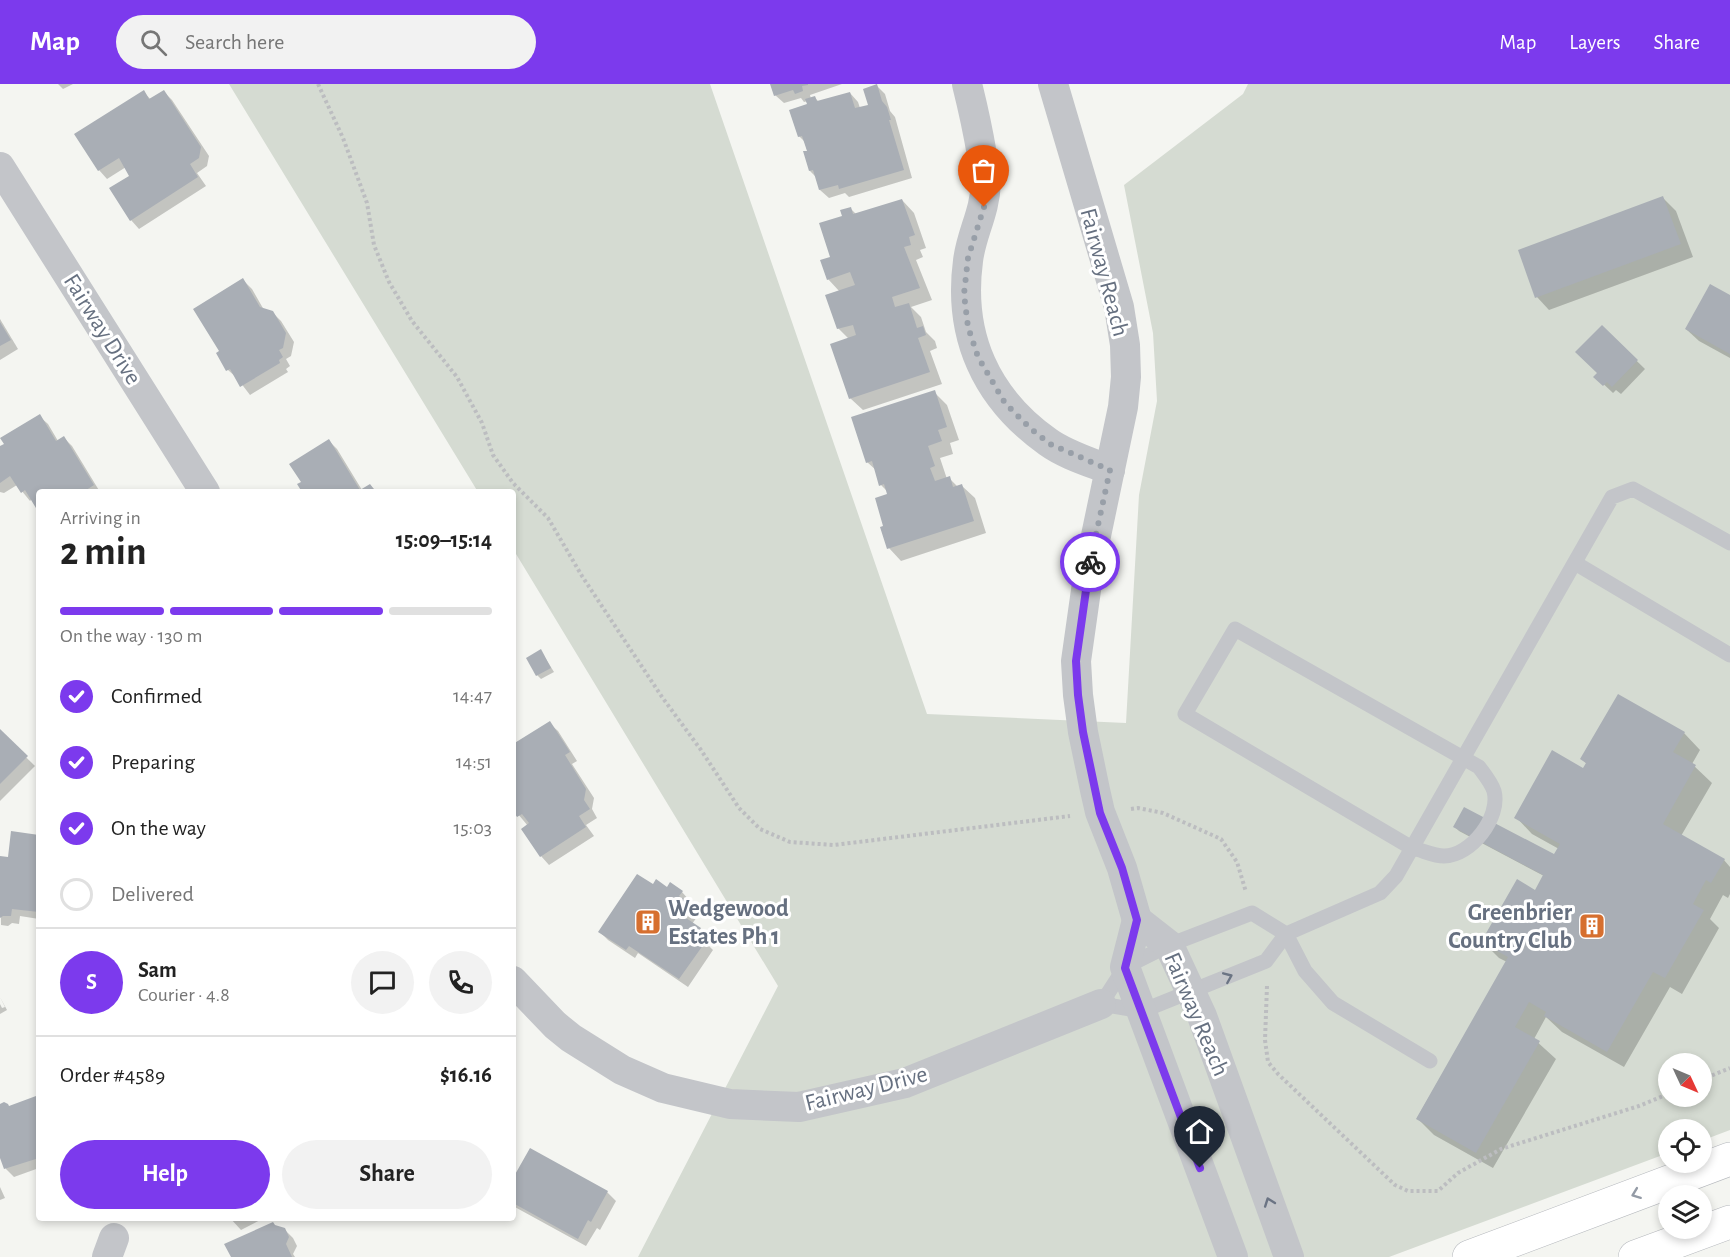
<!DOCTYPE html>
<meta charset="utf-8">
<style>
body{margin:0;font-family:"Alegreya Sans",sans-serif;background:#f2f2f2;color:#222;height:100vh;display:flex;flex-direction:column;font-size:22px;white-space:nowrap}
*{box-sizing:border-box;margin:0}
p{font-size:20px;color:#767676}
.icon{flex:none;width:33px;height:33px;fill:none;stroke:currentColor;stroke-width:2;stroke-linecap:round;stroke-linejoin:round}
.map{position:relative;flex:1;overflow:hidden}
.panel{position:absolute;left:36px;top:405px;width:480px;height:732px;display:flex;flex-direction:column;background:#fff;border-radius:6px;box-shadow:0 3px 9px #0003}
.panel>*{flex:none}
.needle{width:39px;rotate:134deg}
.fabs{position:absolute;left:1658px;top:969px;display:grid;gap:12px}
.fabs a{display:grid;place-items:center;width:54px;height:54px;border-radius:50%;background:#fff;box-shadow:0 3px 9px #0003;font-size:30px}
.pin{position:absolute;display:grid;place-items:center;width:51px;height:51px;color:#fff;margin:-62px -26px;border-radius:50% 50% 50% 0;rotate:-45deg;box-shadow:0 0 6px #0007}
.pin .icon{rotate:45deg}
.courier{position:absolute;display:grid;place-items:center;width:60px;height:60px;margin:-30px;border:4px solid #7c3aed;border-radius:50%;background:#fff;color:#222;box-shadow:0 2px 8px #0007}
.summary em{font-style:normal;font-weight:700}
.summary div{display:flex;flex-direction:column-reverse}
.summary{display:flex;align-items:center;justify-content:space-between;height:102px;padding:0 24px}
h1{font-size:39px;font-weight:700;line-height:45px}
.bar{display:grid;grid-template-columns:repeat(4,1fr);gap:9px 6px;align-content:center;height:72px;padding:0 24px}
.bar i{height:8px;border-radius:4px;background:#e0e0e0}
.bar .selected{background:#7c3aed}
.bar p{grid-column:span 4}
.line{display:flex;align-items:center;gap:15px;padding:0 24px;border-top:2px solid #e0e0e0}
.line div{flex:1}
.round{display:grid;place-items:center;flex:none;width:63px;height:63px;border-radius:32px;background:#f2f2f2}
ol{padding:0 24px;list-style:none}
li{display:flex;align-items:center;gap:18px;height:66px}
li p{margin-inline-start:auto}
li .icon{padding:6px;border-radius:50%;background:#7c3aed;color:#fff;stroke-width:4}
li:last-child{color:#767676}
li i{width:33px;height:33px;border:3px solid #e0e0e0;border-radius:50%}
.primary-button{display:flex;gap:12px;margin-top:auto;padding:12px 24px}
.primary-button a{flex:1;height:69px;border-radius:36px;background:#7c3aed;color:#fff;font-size:24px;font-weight:700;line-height:69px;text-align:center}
.primary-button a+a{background:#f2f2f2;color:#222}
header{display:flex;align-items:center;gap:36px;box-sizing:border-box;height:84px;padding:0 30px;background:#7c3aed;color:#fff}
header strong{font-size:28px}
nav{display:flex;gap:33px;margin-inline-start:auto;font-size:21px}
.search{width:420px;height:54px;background:#f2f2f2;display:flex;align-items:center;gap:15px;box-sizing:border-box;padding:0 21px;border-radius:33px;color:#767676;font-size:22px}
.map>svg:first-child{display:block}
</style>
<header>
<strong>Map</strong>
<div class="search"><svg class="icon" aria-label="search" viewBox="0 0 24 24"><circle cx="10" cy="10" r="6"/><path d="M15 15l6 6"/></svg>Search here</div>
<nav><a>Map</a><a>Layers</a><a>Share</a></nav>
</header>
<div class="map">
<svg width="1730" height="1173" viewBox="0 0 1730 1173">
<rect width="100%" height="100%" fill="#f4f5f1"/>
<path fill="#d5dbd2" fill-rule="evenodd" d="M 229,0 L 710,0 L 927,630 L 1126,639 L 1139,411 L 1157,317 L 1153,249 L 1124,101 L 1243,10 L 1248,0 L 1730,0 L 1730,1046 L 1701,1057 L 1701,1046 L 1668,1046 L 1668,1069 L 1389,1173 L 638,1173 L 778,902 L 513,465 L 513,408 L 478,408 ZM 1668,980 L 1701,980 L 1701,1012 L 1668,1012 Z"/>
<g fill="#0003">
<polygon points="58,0 73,0 63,5"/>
<polygon points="772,0 842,0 810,11 811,15 815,14 819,18 850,9 858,18 860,24 870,22 877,2 885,10 890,27 895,33 912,94 849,113 845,109 829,114 820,106 816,93 810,87 806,59 799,52 809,21 808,17 804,18 801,14 784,19 775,11"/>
<polygon points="144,8 151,16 164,8 172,16 209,72 207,82 197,89 206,102 139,145 131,136 111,105 131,92 126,83 107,95 99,86"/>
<polygon points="1663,114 1676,127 1693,173 1549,226 1537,213"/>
<polygon points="902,116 914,129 926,164 920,166 923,173 916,176 932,216 911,223 921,233 926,248 935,257 937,264 930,267 942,300 863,326 850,314 849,255 838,244 840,208 828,195 832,174 844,133 850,124 856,130"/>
<polygon points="243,196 252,205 264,226 272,228 281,237 294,258 291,272 286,275 290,282 286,285 288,288 250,311 237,294 228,286 218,270 221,268"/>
<polygon points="1730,212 1730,274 1699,257 1686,245"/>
<polygon points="0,235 18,265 0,276"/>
<polygon points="1602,243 1645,285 1621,310 1616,306 1613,309 1596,293 1599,289"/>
<polygon points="934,308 947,321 959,356 950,359 953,370 940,374 947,395 949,394 958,403 962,402 975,414 986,449 901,477 889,464 885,443 888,408 881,401 877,387 867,378"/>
<polygon points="39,332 48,340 58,357 64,354 72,362 100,408 39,408 39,426 32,415 30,417 17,401 4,409 0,408 0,364"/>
<polygon points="329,357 337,365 362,406 370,401 377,408 304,408 303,398"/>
<polygon points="541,567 554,588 541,595 537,591"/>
<polygon points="549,639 558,647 577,677 572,680 594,714 592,725 597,734 586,741 594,752 549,781 541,772 528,742 513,724 513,719 517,716 515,713 513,715 513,662"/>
<polygon points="0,648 35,682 0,717"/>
<polygon points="1684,649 1700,666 1692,680 1712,699 1681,752 1724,776 1730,783 1730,810 1728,814 1723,811 1710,835 1719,844 1682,910 1670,903 1624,983 1562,948 1546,933 1534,955 1556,975 1493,1084 1434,1051 1417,1034 1507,878 1499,874 1483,858 1535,808 1544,792 1459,747 1455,743 1555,772 1559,765 1532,750 1516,733 1584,686 1587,680 1582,675"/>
<polygon points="39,752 39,835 20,832 19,840 12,839 8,842 1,841 0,773 9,774"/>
<polygon points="653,802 682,808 690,817 688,820 699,830 692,840 709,854 706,859 713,866 688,903 638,869 635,874 608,856 600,848"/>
<polygon points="0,913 7,926 0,930 0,920 2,924 5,923"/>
<polygon points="36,1014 39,1017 39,1084 14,1093 6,1085 0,1069 0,1022 10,1024"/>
<polygon points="530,1066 607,1108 616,1117 600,1146 597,1144 586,1162 513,1122 513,1097"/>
<polygon points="0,1103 5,1114 0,1116"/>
<polygon points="230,1134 264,1134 241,1146"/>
<polygon points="277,1143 284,1145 293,1154 297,1162 293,1170 295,1173 232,1173"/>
</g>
<g fill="#a9aeb5">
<polygon points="770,0 808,0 808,1 802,2 803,7 795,10 793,6 774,12"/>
<polygon points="877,0 882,17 887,23 891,36 889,36 904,86 839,105 838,101 819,106 813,86 809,87 803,67 807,67 802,52 798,53 789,26 807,20 805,15 815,12 817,17 850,8 855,24 868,21 863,5"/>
<polygon points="144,6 149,15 164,6 201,63 199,74 190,80 198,93 130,137 109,104 129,92 119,74 98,87 74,50"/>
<polygon points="1663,112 1681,160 1535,214 1518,166"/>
<polygon points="902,115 915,151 909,153 911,161 904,163 920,204 892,213 895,223 909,219 917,244 923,242 926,251 918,254 930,288 849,315 830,260 856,251 853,241 837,245 825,211 855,201 850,188 827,196 820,176 830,173 819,139 842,132 840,126 851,123 853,130"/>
<polygon points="243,194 260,223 273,227 286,249 283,264 279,266 283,273 279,276 280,279 240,303 230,285 226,287 216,269 219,267 193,225"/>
<polygon points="1710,200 1730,211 1730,270 1685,245"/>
<polygon points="0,238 11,256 0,262"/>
<polygon points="1602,241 1638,276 1612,303 1607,298 1603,302 1593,293 1597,289 1575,268"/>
<polygon points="935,306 947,343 938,346 942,357 928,362 935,382 930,384 935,397 950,392 953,403 962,400 974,437 887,465 880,443 883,442 875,414 887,410 884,400 879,402 872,377 866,379 851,333"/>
<polygon points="40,330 56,357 64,352 94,401 83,408 39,408 39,429 25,406 21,409 10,392 0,399 0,362 4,360 0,354"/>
<polygon points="329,355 360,406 370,400 376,408 302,408 297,400 301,398 289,380"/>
<polygon points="541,565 551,584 536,592 526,574"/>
<polygon points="1618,610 1685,648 1673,668 1696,681 1663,740 1725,775 1711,799 1706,796 1693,820 1704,826 1665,894 1653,888 1607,968 1544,932 1546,928 1529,918 1515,943 1540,957 1476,1069 1416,1035 1508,873 1481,858 1517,795 1535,806 1543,791 1453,743 1464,723 1554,770 1560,760 1514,734 1552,666 1583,684 1586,679 1580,675"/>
<polygon points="550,637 570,668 565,671 586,705 584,716 590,725 579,732 586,743 540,773 521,745 529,739 522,730 517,733 513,727 515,716 513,713 513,660"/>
<polygon points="0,645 28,672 0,700"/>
<polygon points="11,747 39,751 39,828 12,825 11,832 3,832 0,834 0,772 8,773"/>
<polygon points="637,790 653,800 656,795 667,803 670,798 683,807 679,812 691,820 683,832 701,844 697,851 706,857 679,895 629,862 626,866 598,848"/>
<polygon points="36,1012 39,1021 39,1074 4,1085 0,1074 0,1020 4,1018 8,1020 9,1022"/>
<polygon points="530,1064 608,1107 591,1138 588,1136 578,1155 513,1119 513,1094"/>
<polygon points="273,1138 275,1141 285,1144 289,1153 286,1160 292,1173 231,1173 224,1160"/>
</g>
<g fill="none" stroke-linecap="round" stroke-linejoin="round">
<defs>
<g id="secondary">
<polyline points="1469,1173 1730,1075"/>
<polyline points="1635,1173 1730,1138"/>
</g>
</defs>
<use href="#secondary" stroke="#b5b8bd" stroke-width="34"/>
<g stroke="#bcbdc0" stroke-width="4" stroke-dasharray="3 3" stroke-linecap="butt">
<polyline points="318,0 343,54 367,119 374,161 389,198 412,237 457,293 482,339 493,371 513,399 548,434 582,492 662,613 701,666 739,724 760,745 790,758 834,761 1070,732"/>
<polyline points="1131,725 1138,724 1163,729 1221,755 1237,778 1246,808"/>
<polyline points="1267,902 1265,956 1268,978 1278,990 1395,1101 1408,1107 1438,1107 1458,1089 1501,1065 1639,1022 1668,1010"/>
<polyline points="1701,996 1730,984"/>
</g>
<g stroke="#c3c5c9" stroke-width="15">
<polyline points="1575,479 1730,571"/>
<path d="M 1235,545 L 1479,683 C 1484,690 1491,698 1494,707 C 1501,733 1471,772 1444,772 C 1434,772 1422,766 1412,764 L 1185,630 Z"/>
<polyline points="1430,977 1333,919 1305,887 1286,850 1252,829 1169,861 1125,883 1101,920 1142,927 1266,877 1286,850 1380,809 1396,792 1612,413 1633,405 1730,459"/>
</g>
<g stroke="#c3c5c9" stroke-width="30">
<path d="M 967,0 C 973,24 978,47 982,71 C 984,80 986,89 986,98 C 985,129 971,150 968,177 C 958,252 986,314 1048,358 C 1066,371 1090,378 1110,386"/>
<polyline points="1053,0 1119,223 1125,261 1126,293 1123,323 1089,485 1076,577 1078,611 1083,648 1095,706 1100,728 1122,784 1137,836"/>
<polyline points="0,83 205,408"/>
<polyline points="513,897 555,941 571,954 622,986 663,1004 730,1020 799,1023 905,999 1101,920"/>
<polyline points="107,1173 114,1154"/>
<polyline points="1233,1173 1125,883 1137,836 1169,861 1202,932 1289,1173"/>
</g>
<use href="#secondary" stroke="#fff" stroke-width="33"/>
</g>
<defs><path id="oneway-chevron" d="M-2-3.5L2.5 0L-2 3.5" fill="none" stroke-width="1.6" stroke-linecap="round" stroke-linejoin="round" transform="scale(1.5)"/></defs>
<g stroke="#6b7484">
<use href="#oneway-chevron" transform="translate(1228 893) rotate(-23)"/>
<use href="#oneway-chevron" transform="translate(1269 1118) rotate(-110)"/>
</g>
<use stroke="#949ba6" href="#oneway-chevron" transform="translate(1636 1110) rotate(159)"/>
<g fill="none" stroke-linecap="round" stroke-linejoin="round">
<polyline stroke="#989fa8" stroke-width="6" stroke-dasharray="0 10.8" points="984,123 968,174 964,210 968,243 978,273 1005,319 1031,345 1050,360 1110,386 1090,478"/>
<polyline stroke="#7c3aed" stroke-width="8" points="1090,478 1076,577 1078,611 1083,648 1100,729 1122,784 1137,836 1125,884 1200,1084"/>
</g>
<defs>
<symbol id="building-square" viewBox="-11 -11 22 22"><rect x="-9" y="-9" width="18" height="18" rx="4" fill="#d66f2f" stroke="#fff"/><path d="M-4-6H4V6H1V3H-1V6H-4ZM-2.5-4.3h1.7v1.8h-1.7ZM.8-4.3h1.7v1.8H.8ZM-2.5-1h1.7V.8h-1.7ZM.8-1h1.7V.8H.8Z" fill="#fff"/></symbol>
</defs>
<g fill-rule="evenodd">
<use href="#building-square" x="633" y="823" width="30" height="30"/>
<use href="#building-square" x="1577" y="827" width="30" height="30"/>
</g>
<g text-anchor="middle" stroke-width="6" stroke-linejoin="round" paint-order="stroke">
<g font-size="24" fill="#667080" stroke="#fff">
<text transform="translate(1105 188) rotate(75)" y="8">Fairway Reach</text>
<text transform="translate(103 245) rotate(58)" y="8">Fairway Drive</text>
<text transform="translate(1197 930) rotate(67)" y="8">Fairway Reach</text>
<text transform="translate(866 1004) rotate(-14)" y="8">Fairway Drive</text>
</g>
<g font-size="24" font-weight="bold" fill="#667080" stroke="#fff" text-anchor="start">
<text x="668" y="832">Wedgewood<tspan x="668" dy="28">Estates Ph 1</tspan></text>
<text x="1572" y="836" text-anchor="end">Greenbrier<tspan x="1572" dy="28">Country Club</tspan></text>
</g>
</g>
</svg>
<div class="fabs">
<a><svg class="needle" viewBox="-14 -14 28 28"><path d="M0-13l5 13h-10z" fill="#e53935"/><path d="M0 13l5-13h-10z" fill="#767676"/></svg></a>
<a><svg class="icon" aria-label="locate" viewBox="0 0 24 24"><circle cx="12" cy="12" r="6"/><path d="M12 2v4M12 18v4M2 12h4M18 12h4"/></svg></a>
<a><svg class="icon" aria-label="layers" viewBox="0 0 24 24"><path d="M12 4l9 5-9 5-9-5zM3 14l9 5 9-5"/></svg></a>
</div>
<div class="pin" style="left:984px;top:123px;background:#ea580c"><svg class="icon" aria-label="bag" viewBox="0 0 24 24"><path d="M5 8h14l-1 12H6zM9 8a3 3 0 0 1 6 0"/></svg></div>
<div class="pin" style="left:1200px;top:1084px;background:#1f2937"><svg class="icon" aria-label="home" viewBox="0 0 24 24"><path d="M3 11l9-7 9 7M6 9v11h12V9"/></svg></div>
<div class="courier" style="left:1090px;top:478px"><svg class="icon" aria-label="bike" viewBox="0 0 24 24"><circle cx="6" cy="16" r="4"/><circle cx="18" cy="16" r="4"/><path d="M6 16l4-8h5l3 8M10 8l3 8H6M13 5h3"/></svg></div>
<section class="panel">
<div class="summary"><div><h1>2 min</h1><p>Arriving in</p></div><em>15:09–15:14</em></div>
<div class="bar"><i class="selected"></i><i class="selected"></i><i class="selected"></i><i></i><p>On the way · 130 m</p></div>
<ol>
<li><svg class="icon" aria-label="check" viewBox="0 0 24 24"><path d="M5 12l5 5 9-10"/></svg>Confirmed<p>14:47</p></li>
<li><svg class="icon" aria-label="check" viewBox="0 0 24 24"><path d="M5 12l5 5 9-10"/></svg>Preparing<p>14:51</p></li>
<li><svg class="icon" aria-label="check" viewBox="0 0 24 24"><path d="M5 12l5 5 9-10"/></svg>On the way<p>15:03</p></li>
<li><i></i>Delivered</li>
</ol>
<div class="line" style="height:108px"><b class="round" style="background:#7c3aed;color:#fff">S</b><div><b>Sam</b><p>Courier · 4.8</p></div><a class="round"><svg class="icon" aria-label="chat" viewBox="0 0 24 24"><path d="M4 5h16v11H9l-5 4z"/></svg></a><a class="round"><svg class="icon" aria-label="phone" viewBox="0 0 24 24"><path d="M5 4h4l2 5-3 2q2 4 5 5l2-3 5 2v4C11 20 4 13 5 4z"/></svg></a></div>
<div class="line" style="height:78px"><div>Order #4589</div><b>$16.16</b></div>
<div class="primary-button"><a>Help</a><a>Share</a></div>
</section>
</div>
